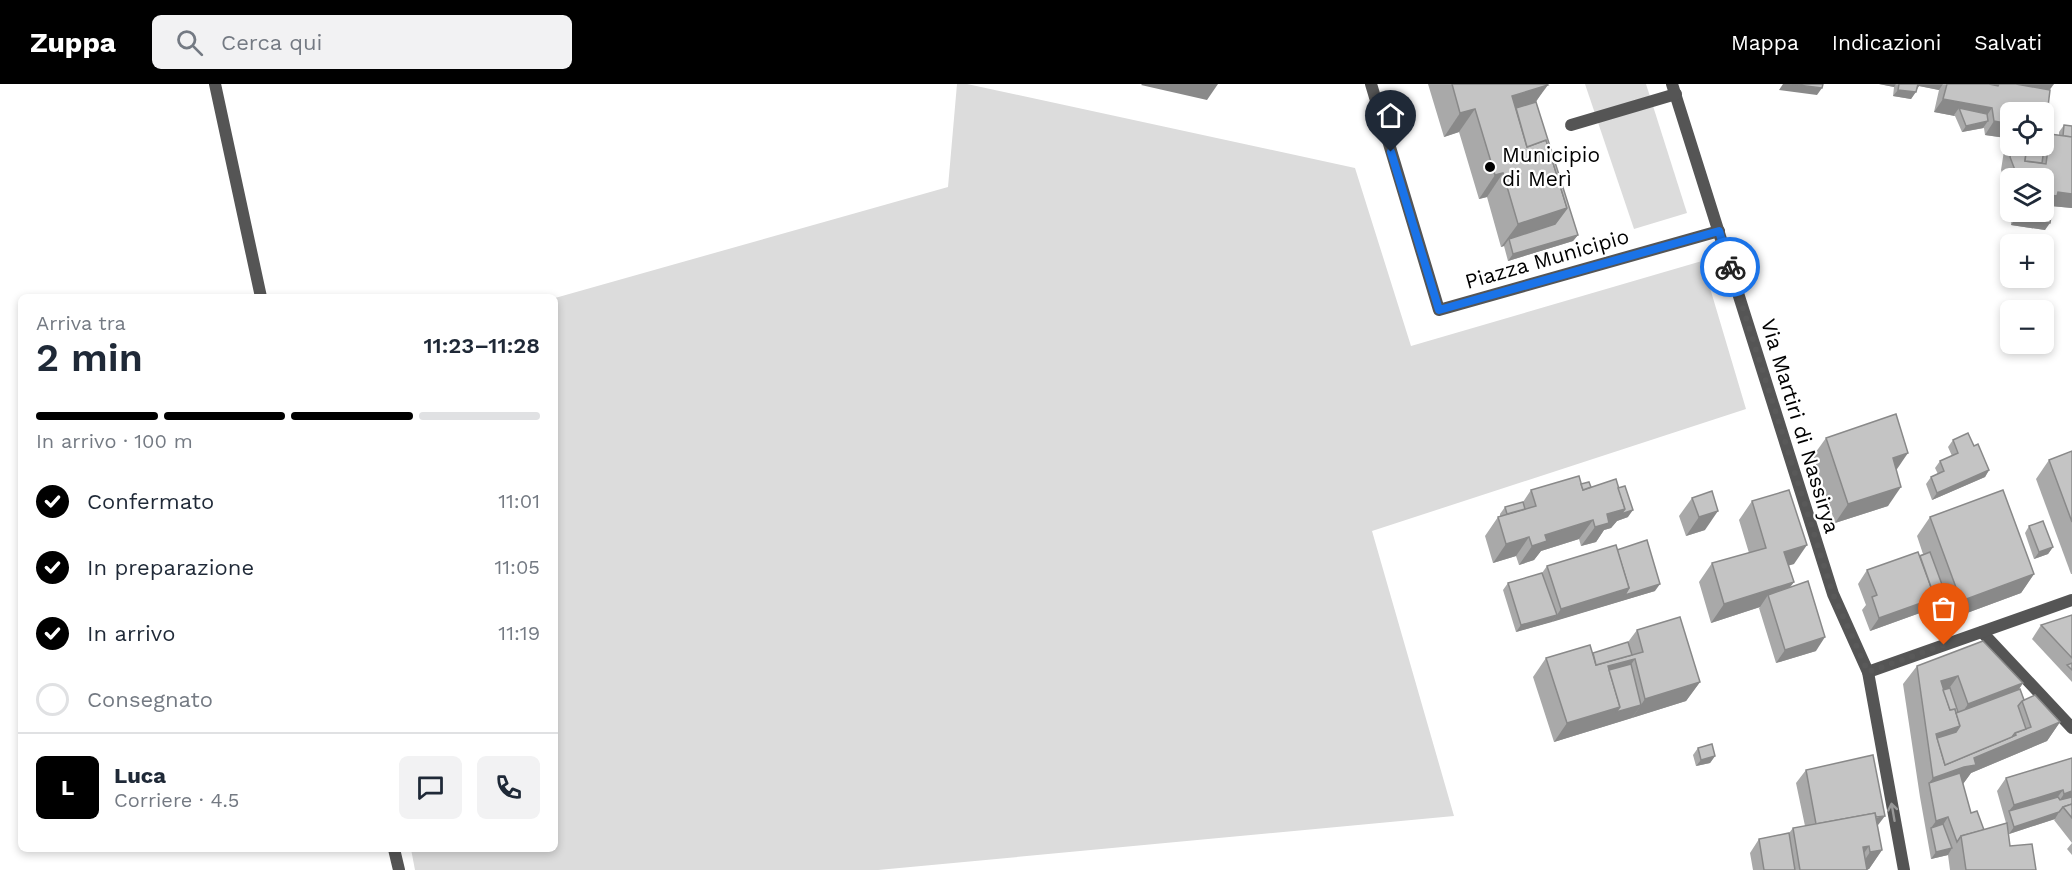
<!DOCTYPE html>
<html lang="it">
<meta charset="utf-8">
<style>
body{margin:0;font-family:"Work Sans",sans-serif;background:#f2f2f3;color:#1f2937;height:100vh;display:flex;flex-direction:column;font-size:22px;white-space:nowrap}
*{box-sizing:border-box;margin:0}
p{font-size:20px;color:#747a83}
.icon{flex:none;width:33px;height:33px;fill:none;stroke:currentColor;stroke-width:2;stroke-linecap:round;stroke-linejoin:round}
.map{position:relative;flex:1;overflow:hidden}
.side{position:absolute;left:18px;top:210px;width:540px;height:558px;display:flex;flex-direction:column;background:#fff;border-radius:9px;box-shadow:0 3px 9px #0003}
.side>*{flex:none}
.controls{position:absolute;left:2000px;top:18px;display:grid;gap:12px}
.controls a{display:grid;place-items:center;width:54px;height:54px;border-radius:9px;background:#fff;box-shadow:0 3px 9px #0003;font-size:30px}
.pin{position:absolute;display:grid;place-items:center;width:51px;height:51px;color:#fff;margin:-62px -26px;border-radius:50% 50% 50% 0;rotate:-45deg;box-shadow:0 0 6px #0007}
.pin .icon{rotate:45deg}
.courier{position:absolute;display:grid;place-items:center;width:60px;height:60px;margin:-30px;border:4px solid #1a73e8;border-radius:50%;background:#fff;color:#222;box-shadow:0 2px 8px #0007}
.summary em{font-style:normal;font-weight:600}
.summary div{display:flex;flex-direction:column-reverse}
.summary{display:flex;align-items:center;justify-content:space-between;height:102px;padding:0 18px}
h1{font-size:39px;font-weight:600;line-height:45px}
.bar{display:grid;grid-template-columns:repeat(4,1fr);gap:9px 6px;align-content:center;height:72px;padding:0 18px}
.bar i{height:8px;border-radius:4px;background:#e0e1e3}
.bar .selected{background:#000}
.bar p{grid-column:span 4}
.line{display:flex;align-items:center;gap:15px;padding:0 18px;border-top:2px solid #e0e1e3}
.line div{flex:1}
.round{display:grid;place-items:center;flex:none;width:63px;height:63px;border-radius:9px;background:#f2f2f3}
ol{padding:0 18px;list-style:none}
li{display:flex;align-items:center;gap:18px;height:66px}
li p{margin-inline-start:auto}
li .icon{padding:6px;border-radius:50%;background:#000;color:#fff;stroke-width:4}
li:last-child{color:#747a83}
li i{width:33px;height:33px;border:3px solid #e0e1e3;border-radius:50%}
header{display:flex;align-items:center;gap:36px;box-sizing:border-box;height:84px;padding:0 30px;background:#000;color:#fff}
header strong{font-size:28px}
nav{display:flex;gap:33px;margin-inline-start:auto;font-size:21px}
.search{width:420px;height:54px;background:#f2f2f3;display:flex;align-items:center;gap:15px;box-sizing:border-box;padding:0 21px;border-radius:9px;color:#747a83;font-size:22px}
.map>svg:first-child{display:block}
</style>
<header>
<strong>Zuppa</strong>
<div class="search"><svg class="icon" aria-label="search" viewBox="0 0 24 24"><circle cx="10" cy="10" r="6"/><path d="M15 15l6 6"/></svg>Cerca qui</div>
<nav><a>Mappa</a><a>Indicazioni</a><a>Salvati</a></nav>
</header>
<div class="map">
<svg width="2072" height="786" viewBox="0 0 2072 786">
<rect width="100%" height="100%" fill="#fff"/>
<g fill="#dcdcdc">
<polygon points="957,0 967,0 1355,84 1411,262 1702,177 1746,325 1372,447 1454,732 878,786 415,786 411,765 555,765 555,214 948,103"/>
<polygon points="1585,0 1646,0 1687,129 1634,145"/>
</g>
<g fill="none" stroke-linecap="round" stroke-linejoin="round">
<g stroke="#555" stroke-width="12">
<polyline points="215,0 261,213"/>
<polyline points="1371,0 1439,226 1719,147"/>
<polyline points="1672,0 1833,510 1868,588 1904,786"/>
<polyline points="1571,41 1676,10"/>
<polyline points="1982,548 2072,644"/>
<polyline points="1868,588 2072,516"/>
<polyline points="394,765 399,786"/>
</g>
</g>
<g fill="#a9a9a9">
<polygon points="1428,0 1547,0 1536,18 1578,151 1573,157 1508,177 1504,162 1501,163 1487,113 1479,115 1459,48 1444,53"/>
<polygon points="1879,0 2054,0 2010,28 2010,62 2043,62 2050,50 2059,51 2059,48 2064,41 2072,42 2072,124 2052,122 2045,146 2011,141 2012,128 2043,128 2043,94 2010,94 2010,112 2001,86 2006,54 1985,51 1984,44 1962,48 1955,32 1934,28 1939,6 1919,2 1911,15 1893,12 1894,3"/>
<polygon points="1826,354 1896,386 1888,422 1835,439 1813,372"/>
<polygon points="1953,356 1974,362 1989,386 1985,393 1932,416 1926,400 1931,393 1938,390 1935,384 1940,377 1952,372 1948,363"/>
<polygon points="2072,367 2072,490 2071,490 2036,395 2049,376"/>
<polygon points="1581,400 1591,403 1628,433 1617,437 1611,444 1604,446 1596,458 1581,462 1579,455 1541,467 1534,476 1519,481 1516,472 1493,479 1485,452 1498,433 1500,432 1500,430 1505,423 1523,418 1531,406"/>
<polygon points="1692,414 1705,446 1686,452 1679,432"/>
<polygon points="1752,417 1794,480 1788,481 1794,498 1789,504 1816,567 1776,579 1759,524 1760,523 1711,539 1699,498 1712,479 1749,469 1739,436"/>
<polygon points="1930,433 2034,490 2021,509 1948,536 1942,521 1870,547 1862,526 1866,521 1858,500 1867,486 1923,470 1917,452"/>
<polygon points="2029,442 2053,463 2048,470 2034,475 2025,449"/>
<polygon points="1617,466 1655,507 1516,548 1503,506 1508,499 1542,489 1547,482"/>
<polygon points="2072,531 2072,598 2032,555 2041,541"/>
<polygon points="1637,546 1700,598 1686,617 1554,658 1533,593 1546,574 1593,569 1628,558"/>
<polygon points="1917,582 2023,599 2019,605 2024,616 2060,638 2047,657 1971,689 1963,700 1971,729 1984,746 2006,739 1997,707 2006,694 2072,674 2072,771 2067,765 2072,759 2054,736 2055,735 2009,750 2007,744 2010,762 2036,786 1950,786 1948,771 1931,775 1920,713 1903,600"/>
<polygon points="1698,664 1715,672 1710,679 1696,682 1693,671"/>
<polygon points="1806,686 1877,742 1882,766 1869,785 1867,786 1753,786 1750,769 1759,755 1789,749 1793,744 1805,742 1796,699"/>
</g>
<g fill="#898989">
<polygon points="1142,0 1218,0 1207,16 1141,1"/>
<polygon points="1783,0 1790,0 1822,4 1817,11 1779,6"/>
<polygon points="1879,0 1896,0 1894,3"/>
<polygon points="1899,0 1943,0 1939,6 1919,2 1916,6"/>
<polygon points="1947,0 2054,0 2040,19"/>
<polygon points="1548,1 1531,24 1502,34 1512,12"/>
<polygon points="1898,6 1916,8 1911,15 1893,12"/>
<polygon points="1943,15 1992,24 1983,37 1959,24 1954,31 1955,32 1934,28"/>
<polygon points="1475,25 1459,48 1444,53 1460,29"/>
<polygon points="1988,37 1983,44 1962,48 1966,42"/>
<polygon points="1994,37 2010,40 2010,48 2006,54 1985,51"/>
<polygon points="1503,89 1487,113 1479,115 1495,91"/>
<polygon points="2058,108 2072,110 2072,124 2050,122 2043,125 2043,110"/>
<polygon points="1567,124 1550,147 1509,155 1504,162 1501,163 1518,140"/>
<polygon points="2016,134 2050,139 2045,146 2011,141"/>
<polygon points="1578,151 1573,157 1508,177 1513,170"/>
<polygon points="1908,369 1895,388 1893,374"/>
<polygon points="1989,386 1985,393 1932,416 1937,409"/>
<polygon points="1901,403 1888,422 1835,439 1848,420"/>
<polygon points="1625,425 1633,426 1628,433 1617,437 1611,444 1604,446 1596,458 1581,462 1595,443 1607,430"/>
<polygon points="1718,427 1705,446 1686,452 1699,433"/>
<polygon points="1593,436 1579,455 1541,467 1534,476 1519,481 1532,462 1545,451"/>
<polygon points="1529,453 1516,472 1493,479 1506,460"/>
<polygon points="1807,461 1794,480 1771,487 1784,468"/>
<polygon points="2053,463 2048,470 2034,475 2039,468"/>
<polygon points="2034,490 2021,509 1948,536 1961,517"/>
<polygon points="1794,498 1780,516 1768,511 1760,523 1711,539 1724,520"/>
<polygon points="1660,500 1655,507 1552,538 1561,525 1629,504"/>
<polygon points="1935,514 1947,514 1942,521 1870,547 1879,534"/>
<polygon points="1557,531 1552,538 1516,548 1521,541"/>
<polygon points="1825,553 1816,567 1776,579 1785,566"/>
<polygon points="1635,575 1621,594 1607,597 1608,582"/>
<polygon points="1958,592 1945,610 1941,597"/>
<polygon points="1700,598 1686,617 1632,634 1645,615"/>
<polygon points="2023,599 2010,618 1960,632 1968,620"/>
<polygon points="1641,621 1632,634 1554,658 1567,639 1620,623"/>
<polygon points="2060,638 2047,657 1971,689 1963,700 1929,699 1933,694 1941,686"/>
<polygon points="1960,642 1947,661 1935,665 1936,650"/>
<polygon points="1715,672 1710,679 1696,682 1701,676"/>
<polygon points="2063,706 2053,719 2009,727 2014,721"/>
<polygon points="2072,707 2072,718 2055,723 2064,710"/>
<polygon points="2059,728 2055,735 2009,750 2014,743"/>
<polygon points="1885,732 1875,745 1817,744"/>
<polygon points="1948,733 1939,747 1931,744 1936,737"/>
<polygon points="1869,762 1856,781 1863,763"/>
<polygon points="1952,764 1948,771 1931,775 1936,768"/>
<polygon points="1882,766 1869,785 1858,786 1870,768"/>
</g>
<g fill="#c4c4c4" stroke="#898989" stroke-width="1.5">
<polygon points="1452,0 1547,0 1548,1 1512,12 1527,63 1546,56 1567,124 1518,140 1503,89 1495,91 1475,25 1460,29"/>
<polygon points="1790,0 1823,0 1822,4"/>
<polygon points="1899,0 1918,0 1916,8 1898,6"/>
<polygon points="1947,0 1989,0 1998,2 1999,0 2016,0 2050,6 2045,47 2043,46 2043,28 2010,28 2010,40 1994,37 1992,24 1943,15"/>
<polygon points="1536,18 1578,151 1513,170 1509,155 1555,140 1567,124 1546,56 1527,63 1516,24"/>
<polygon points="1959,24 1987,30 1988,37 1966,42"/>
<polygon points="2064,41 2072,42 2072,53 2063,52"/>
<polygon points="2050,50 2072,53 2072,110 2058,108 2057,112 2043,110 2043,94 2018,94 2010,73 2012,62 2027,62 2025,77 2046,80"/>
<polygon points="2043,56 2045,57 2042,79 2025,77 2027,62 2043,62"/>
<polygon points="2043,117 2053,118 2050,139 2016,134 2017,128 2043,128"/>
<polygon points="1896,330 1908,369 1893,374 1901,403 1848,420 1826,354"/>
<polygon points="1968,349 1974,362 1978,360 1989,386 1937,409 1931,393 1944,387 1940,377 1958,369 1953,356"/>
<polygon points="2072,367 2072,438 2049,376"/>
<polygon points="1579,392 1583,406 1616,395 1625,425 1607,430 1609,439 1595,443 1593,436 1545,451 1547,457 1532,462 1529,453 1506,460 1498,433 1536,422 1531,406"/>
<polygon points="1589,398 1591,403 1583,406 1581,400"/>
<polygon points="1625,402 1633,426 1621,430 1625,425 1618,404"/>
<polygon points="1789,406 1807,461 1784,468 1794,498 1724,520 1712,479 1766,464 1752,417"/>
<polygon points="2003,406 2034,490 1961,517 1930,433"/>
<polygon points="1712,407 1718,427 1699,433 1692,414"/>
<polygon points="1523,418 1525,425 1507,430 1505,423"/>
<polygon points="2043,437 2053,463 2039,468 2029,442"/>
<polygon points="1647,456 1660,500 1625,511 1629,504 1617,466"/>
<polygon points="1616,461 1629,504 1561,525 1547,482"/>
<polygon points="1918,468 1935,514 1879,534 1872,513 1877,511 1867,486"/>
<polygon points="1930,468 1947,514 1930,520 1935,514 1920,472"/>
<polygon points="1542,489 1557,531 1521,541 1508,499"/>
<polygon points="1808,497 1825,553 1785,566 1768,511"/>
<polygon points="2072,531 2072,574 2041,541"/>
<polygon points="1680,533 1700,598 1645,615 1635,575 1608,582 1620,623 1567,639 1546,574 1590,561 1596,581 1643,568 1637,546"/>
<polygon points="1983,557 2023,599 1968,620 1958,592 1941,597 1950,626 1955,625 1960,642 1936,650 1945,681 2016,651 2015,649 2031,643 2022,617 2035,611 2060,638 1974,674 1976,681 1964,683 1933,694 1917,582"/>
<polygon points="1628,558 1632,571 1596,581 1593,569"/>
<polygon points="2072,579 2072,586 2067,581"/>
<polygon points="1631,580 1641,621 1616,628 1620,623 1609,586"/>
<polygon points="1950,604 1958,628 1956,629 1955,625 1950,626 1943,606"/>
<polygon points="2020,605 2024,616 2022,617 2018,622 2026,645 2015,649 2012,653 1945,681 1937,654 1956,648 1960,642 1956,629"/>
<polygon points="1712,660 1715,672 1701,676 1698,664"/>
<polygon points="1873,671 1885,732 1876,733 1875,729 1816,740 1806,686"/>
<polygon points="2072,674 2072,707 2064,710 2063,706 2014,721 2006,694"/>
<polygon points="1960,689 1971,729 1977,727 1984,746 1961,752 1957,758 1948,733 1936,737 1929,699"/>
<polygon points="2058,713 2060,716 2072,713 2072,720 2063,723 2059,728 2014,743 2009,727"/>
<polygon points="2072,720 2072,734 2063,723"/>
<polygon points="1875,729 1882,766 1870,768 1869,762 1863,763 1867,786 1800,786 1793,744"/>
<polygon points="2007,739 2010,762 2032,760 2036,786 1966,786 1961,752"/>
<polygon points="1943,740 1952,764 1936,768 1931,744"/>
<polygon points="1789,749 1795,786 1764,786 1759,755"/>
</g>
<defs><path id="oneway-shaft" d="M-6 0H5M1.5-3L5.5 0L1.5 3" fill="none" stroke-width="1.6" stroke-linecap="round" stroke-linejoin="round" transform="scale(1.5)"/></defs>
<use stroke="#999" href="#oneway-shaft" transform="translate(1893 728) rotate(-100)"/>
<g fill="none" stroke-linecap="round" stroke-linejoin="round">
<polyline stroke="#595959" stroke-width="6" stroke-dasharray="0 10.8" points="1730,183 1833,510 1868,588 1944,561"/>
<polyline stroke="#1a73e8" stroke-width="8" points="1391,68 1439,226 1719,147 1730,183"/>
</g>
<circle fill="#000" stroke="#fff" stroke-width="2" cx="1490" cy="83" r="6"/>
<g text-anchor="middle" stroke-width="4.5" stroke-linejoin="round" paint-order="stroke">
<g font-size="21" fill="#000" stroke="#fff" text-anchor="start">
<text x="1502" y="78">Municipio<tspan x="1502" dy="24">di Merì</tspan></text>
</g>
<g font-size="21" fill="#000" stroke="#fff">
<text transform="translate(1547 175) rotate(-16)" y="7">Piazza Municipio</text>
<text transform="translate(1800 342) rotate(73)" y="7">Via Martiri di Nassirya</text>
</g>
</g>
</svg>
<div class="controls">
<a><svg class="icon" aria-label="locate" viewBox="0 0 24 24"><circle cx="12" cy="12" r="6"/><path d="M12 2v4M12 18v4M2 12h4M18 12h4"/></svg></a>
<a><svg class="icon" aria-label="layers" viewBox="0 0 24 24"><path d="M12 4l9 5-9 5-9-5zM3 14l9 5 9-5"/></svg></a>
<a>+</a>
<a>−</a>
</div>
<div class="pin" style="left:1944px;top:561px;background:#ea580c"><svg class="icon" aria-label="bag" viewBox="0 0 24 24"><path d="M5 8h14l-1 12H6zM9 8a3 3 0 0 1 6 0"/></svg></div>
<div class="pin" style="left:1391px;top:68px;background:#1f2937"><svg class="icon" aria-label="home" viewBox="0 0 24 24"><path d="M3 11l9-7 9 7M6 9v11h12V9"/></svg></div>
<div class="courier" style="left:1730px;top:183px"><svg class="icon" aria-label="bike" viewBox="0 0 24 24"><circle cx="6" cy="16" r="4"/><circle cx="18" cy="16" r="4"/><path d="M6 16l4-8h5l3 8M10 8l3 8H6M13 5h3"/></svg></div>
<section class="side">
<div class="summary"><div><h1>2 min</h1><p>Arriva tra</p></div><em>11:23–11:28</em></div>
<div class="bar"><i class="selected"></i><i class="selected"></i><i class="selected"></i><i></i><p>In arrivo · 100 m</p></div>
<ol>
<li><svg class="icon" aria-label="check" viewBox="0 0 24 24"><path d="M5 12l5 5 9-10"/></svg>Confermato<p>11:01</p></li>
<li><svg class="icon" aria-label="check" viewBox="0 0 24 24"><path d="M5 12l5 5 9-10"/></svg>In preparazione<p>11:05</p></li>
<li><svg class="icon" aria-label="check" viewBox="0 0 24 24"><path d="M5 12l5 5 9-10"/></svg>In arrivo<p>11:19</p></li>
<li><i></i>Consegnato</li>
</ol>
<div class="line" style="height:108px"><b class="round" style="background:#000;color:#fff">L</b><div><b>Luca</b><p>Corriere · 4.5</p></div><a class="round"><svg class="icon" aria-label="chat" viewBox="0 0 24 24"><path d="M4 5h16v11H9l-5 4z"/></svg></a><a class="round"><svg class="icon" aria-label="phone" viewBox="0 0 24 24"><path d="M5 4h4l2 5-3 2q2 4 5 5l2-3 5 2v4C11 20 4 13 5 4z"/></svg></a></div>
</section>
</div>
